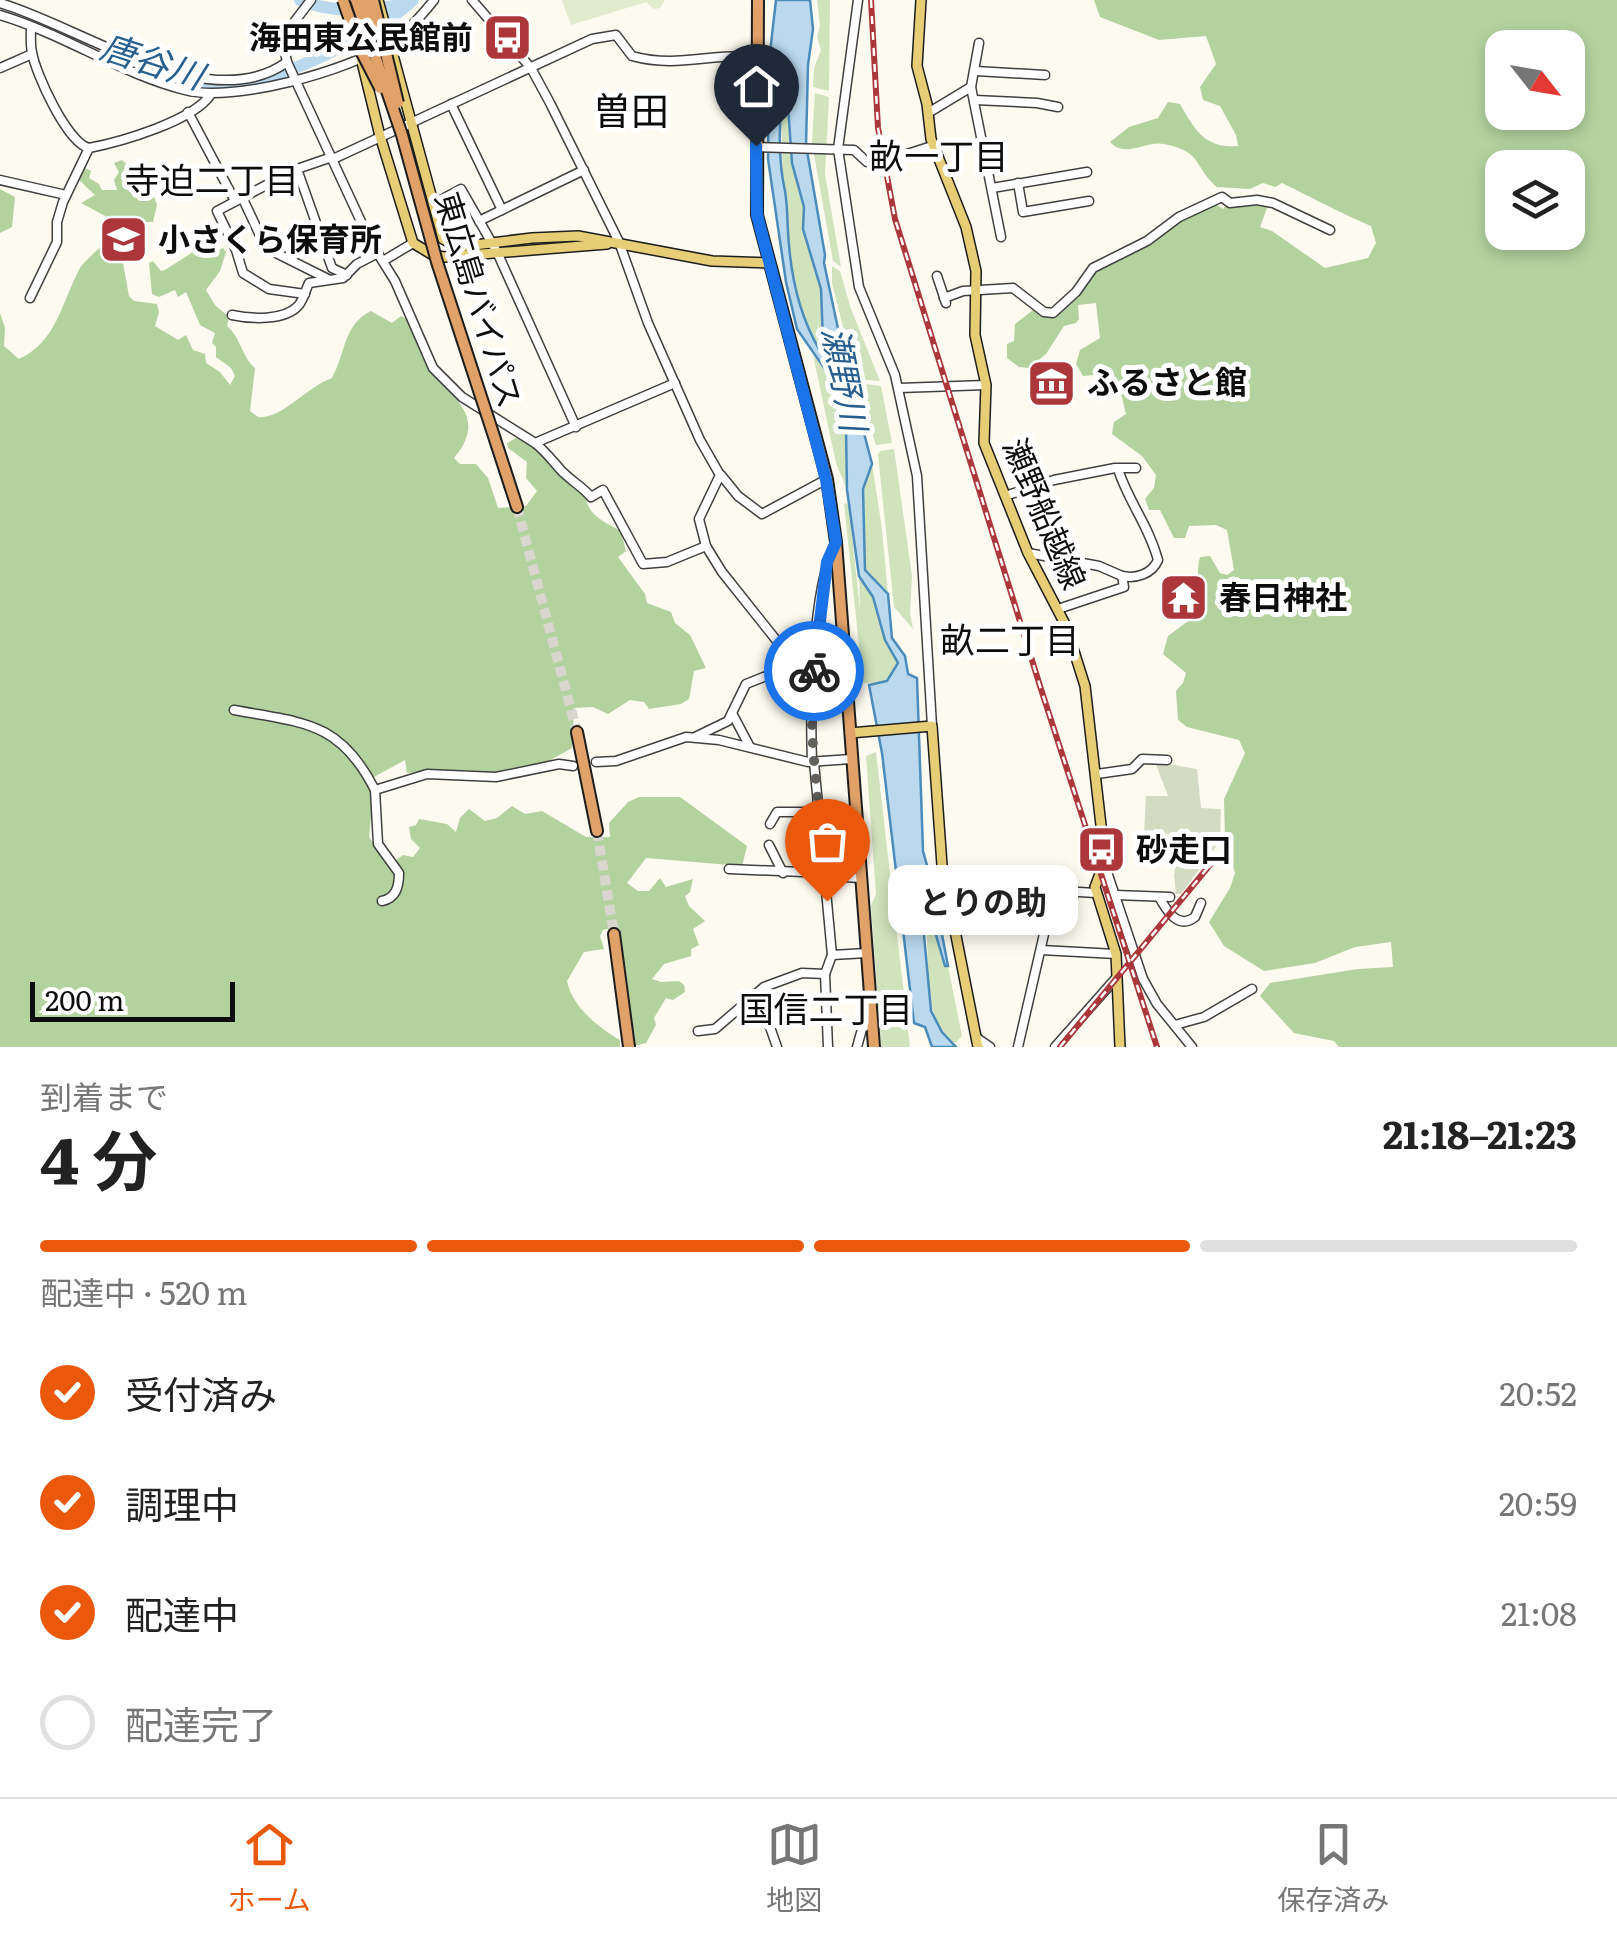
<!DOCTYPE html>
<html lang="ja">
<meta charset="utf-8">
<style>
body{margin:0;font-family:Literata,"Noto Sans JP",serif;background:#f6f6f6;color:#222;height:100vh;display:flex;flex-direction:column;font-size:38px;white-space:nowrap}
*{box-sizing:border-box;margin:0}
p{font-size:32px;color:#767676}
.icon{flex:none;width:55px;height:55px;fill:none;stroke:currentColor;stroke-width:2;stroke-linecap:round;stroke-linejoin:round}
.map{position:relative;height:1047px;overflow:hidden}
.details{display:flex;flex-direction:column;background:#fff;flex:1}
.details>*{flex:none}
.needle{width:65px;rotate:121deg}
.controls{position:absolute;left:1485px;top:30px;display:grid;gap:20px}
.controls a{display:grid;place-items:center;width:100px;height:100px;border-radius:20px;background:#fff;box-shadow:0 5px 15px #0003;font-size:50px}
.scale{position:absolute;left:30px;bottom:25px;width:205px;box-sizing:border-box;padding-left:10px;border:5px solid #0d0d0d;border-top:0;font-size:28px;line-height:35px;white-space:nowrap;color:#0d0d0d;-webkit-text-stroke:8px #fff;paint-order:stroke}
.pin{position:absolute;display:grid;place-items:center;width:85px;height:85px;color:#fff;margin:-102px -42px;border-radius:50% 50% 50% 0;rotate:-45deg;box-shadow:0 0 10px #0007}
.pin .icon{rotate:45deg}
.courier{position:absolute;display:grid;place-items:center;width:100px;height:100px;margin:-50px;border:8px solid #1a73e8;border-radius:50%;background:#fff;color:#222;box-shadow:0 2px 12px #0007}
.bubble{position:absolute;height:70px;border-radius:20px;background:#fff;box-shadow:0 5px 15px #0003;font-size:32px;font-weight:700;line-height:70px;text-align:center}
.headline em{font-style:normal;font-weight:700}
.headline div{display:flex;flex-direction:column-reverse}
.headline{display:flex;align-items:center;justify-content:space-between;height:170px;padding:0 40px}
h1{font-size:65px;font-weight:700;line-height:75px}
.bar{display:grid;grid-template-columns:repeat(4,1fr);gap:15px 10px;align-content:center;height:120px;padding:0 40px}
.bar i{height:12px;border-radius:8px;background:#e0e0e0}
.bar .active{background:#ea580c}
.bar p{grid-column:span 4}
ol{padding:0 40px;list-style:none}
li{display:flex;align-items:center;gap:30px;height:110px}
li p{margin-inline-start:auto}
li .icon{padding:10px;border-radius:50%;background:#ea580c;color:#fff;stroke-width:4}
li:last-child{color:#767676}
li i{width:55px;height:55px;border:5px solid #e0e0e0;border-radius:50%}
.dock{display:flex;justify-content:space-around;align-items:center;height:140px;border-top:2px solid #e0e0e0;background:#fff;font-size:28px;color:#767676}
.dock a{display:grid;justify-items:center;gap:5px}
.dock .active{color:#ea580c}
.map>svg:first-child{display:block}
</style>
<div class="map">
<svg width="1617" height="1047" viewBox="0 0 1617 1047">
<rect width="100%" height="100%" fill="#fdfaef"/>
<g fill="#d0e3bd">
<polygon points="817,0 830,0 829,91 813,87 814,68 821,50 817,37 820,26"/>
<polygon points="815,93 829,97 825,174 841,267 833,261 812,143"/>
<path d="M 785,103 L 788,106 L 792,163 L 804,207 L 803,229 L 821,289 L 823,341 L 818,350 C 788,285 783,215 782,145 C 782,131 780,119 781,106 Z"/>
<polygon points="832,266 840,271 851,309 880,381 856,379 832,283"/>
<path d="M 813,355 C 844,392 850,443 847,490 L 836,463 Z"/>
<polygon points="856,383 881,386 892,443 876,445"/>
<polygon points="894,449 912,576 910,613 913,629 894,607 878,455 880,451"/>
<polygon points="872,464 882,529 888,594 865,570 863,489"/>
<polygon points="846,503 849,506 860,610 859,576 873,597 885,639 898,663 887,682 863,683 844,504"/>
<polygon points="876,752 910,1047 881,1047 871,906 876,894 866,756"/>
<path d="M 920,892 L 924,894 L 945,966 L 948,966 L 962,1036 L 955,1043 C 922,1017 929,977 927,939 C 926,924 922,907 920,892 Z"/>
</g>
<g fill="#b4d29e" fill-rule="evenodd">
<path d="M 1094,0 L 1617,0 L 1617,1047 L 1339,1047 L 1334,1041 L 1294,1033 L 1260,996 L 1270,983 L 1358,969 L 1393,967 L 1391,942 L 1355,947 L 1315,963 L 1264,971 L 1224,946 L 1209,922 L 1230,888 L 1235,873 L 1225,837 L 1224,799 L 1245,753 L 1239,740 L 1187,727 L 1178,720 L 1176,691 L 1183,683 L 1186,673 L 1163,654 L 1168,636 L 1199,613 C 1201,594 1195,575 1200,557 L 1210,556 L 1220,573 L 1227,575 L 1234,570 L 1227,530 L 1216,525 L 1189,526 L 1185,538 L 1174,538 L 1160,510 L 1149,510 L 1145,499 L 1154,488 L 1156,475 L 1142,456 L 1112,434 L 1114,422 L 1126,414 L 1122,397 L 1104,374 L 1083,376 L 1076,364 L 1080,350 L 1100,338 L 1096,303 L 1078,305 L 1079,319 L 1076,323 L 1064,326 L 1046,354 L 1029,368 L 1019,367 L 1007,358 L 1007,344 L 1014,341 L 1015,324 L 1033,310 L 1048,318 L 1063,311 L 1067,302 L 1078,298 L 1091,274 L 1183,217 L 1215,204 L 1223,209 L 1227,204 L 1268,205 L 1260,227 L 1272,231 L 1325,268 L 1368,258 L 1376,243 L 1371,226 C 1340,213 1311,197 1282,183 L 1275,187 L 1263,183 L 1250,189 L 1217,187 C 1194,168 1203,151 1164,144 C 1145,140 1126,159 1110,142 L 1129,127 L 1158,118 L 1168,102 L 1180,104 C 1195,130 1205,149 1238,146 L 1236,135 L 1220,106 L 1203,100 L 1200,87 L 1216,64 L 1206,36 L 1159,40 L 1100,17 ZM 1502,48 L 1568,48 L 1568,112 L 1502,112 ZM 1502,168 L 1568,168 L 1568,232 L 1502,232 Z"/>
<polygon points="122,160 136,172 145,197 149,197 152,191 157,205 153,222 141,222 136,228 143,246 141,248 124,226 81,203 95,195 79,180 85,168 91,171 89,178 99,184 102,190 117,190 114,180 119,172 114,163"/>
<polygon points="0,189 15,197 12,227 0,233"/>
<path d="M 114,234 L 119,241 L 129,296 L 134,301 L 157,304 L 159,312 L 155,326 L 178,340 L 186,335 L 193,350 L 205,354 L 206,363 L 220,372 L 230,385 L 235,376 L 231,368 L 216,357 L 216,347 L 212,343 L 215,333 L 200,325 L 186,292 L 178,297 L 175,290 L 159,297 L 152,294 L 149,263 L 153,261 L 161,271 L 165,270 L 207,243 L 216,251 L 223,248 L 226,252 L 220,271 L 206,290 L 215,305 L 229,317 L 227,326 C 241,338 242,357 255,368 L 250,411 L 258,417 C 281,420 308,386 332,378 C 346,352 343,325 371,311 L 392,323 L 401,316 L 407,319 C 410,328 425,365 429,370 C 454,398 488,418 454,458 L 460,464 L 476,464 L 488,478 L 498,508 L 526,506 L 537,491 L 526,478 L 527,462 L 508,448 L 507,443 L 516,438 L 540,451 L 585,495 C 588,516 604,522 621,531 L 626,551 L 618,557 L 645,594 L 647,603 L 671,612 L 675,623 L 690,635 L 706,668 L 694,671 L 689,699 L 681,704 L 649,709 L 644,702 L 630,700 L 608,714 L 593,707 L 574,708 L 572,748 L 545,763 L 503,773 L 461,770 L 407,773 L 405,760 L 374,777 L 368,786 L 373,798 L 369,837 L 389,865 L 403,855 L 413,857 L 420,848 L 411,839 L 409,827 L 416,825 L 419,819 L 447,824 L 456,832 L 460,818 L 469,809 L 485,821 L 497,818 L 512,806 L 525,814 L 542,811 L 586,837 L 610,837 L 609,823 L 628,802 L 639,797 L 680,797 L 747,846 L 742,866 L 646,858 L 627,883 L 638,891 L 649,891 L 660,878 L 666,887 L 693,879 L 690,892 L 685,896 L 689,906 L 705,921 L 693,929 L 699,945 L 691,949 L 691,956 L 664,964 L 652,979 L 661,982 L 679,981 L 684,985 L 685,992 L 673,1000 L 666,998 L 654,1018 L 656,1025 L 646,1043 L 634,1046 L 620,930 L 614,927 L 603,930 L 600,936 L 604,949 L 584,952 L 567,981 C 572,1007 599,1028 620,1040 L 620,1047 L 0,1047 L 0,313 L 5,328 L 4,346 L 19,359 C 57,342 62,301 80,268 C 86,259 106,243 114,234 Z"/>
</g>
<polygon fill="#d3dcc3" points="1155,762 1197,769 1201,808 1221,809 1220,841 1181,894 1176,894 1174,876 1178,851 1164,845 1164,838 1144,834 1146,796 1168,796"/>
<polygon fill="#e1ebce" points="562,0 665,0 660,8 654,9 646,2 571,25"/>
<path fill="#bad9ee" stroke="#4b8cbb" stroke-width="2.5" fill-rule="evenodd" d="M 776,0 L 810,0 L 813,29 L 808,65 L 806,145 L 825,255 L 824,263 L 843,352 L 872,464 L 863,489 L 865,570 L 888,594 L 892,638 L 905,656 L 908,674 L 917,678 L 923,851 L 933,887 L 948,966 L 945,966 L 924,894 L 920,892 L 931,1011 L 942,1032 L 956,1047 L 932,1047 L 925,1027 L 914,1023 L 882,753 L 869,685 L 887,681 L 898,663 L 885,640 L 873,597 L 859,576 L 847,490 L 846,430 L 827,372 L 797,329 L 786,282 L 768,159 L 769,61 ZM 785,103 L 788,106 L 792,163 L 804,207 L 803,229 L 821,289 L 823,341 L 819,349 C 801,318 792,281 789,245 C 787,227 788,208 785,191 C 779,165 779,133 781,106 Z"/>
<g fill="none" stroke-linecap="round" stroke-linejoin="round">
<g stroke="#bad9ee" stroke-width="12">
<path d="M 300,0 C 333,14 373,11 408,3"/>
<path d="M 151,67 C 175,77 199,87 225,86 C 275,84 377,35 413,0"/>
</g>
<g stroke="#d9d6cd" stroke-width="10" stroke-dasharray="10 5" stroke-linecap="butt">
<polyline points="517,507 577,732"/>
<polyline points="597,831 614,934"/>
</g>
<defs>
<g id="minor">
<polyline points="311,0 282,38 287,62 370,241 395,281 433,368 462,397 535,443 675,383"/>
<polyline points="472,0 531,68 550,103 619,242 648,323 700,440 720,475 699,519 706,546 722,572 812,685"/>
<polyline points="858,0 838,149 859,287 895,375 917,476 932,726"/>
<path d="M 0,3 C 80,26 209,119 287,62"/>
<path d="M 0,15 C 64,34 121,74 185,90 C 233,103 348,71 391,43 C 407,32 422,15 434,0"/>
<path d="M 31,27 C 31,35 30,44 32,52 C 35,73 68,144 89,148"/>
<polyline points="979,43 971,87 1001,237"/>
<polyline points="0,68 32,54"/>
<polyline points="976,71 1045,75"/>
<polyline points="975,100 1037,103 1058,107"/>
<polyline points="451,104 502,210"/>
<polyline points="188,112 235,201"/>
<polyline points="928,113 971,87"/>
<polyline points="756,147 854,150 867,162 879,163 932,146"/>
<path d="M 333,159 L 592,39 L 616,35 L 632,56 C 679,69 712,52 757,57"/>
<polyline points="297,169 332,268 347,275"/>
<polyline points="0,180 66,195"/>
<polyline points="1018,183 1023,212 1089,201"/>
<polyline points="992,188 1087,172"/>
<polyline points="242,197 266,248 328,279"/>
<polyline points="433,204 461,189 497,252 576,427"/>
<polyline points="479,221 584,170"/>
<polyline points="383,261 413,243"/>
<polyline points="937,276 946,303"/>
<polyline points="305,294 269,289 243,273 236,250 217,211 297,169 332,157"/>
<path d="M 30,298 L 57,242 L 57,222 L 63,202 L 89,148 C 120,142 194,121 211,94"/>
<polyline points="944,298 963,291 1013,288 1044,312 1053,313 1076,292 1093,268 1147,241 1179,217 1222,197 1230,203 1257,200 1273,203 1330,230"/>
<path d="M 232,315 C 251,319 284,321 298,306 C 304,299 305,291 309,283 L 343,278 L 357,264 L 378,253"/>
<polyline points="899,388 986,385"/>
<path d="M 535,443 C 545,451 551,459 559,468 C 568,479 582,486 591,497 L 603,490 L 643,564 L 667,562 L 706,546"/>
<path d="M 1118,469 C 1128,501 1149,526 1158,560 C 1152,574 1136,579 1122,576"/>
<polyline points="721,475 738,496 762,514 827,479"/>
<polyline points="1005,496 1054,480 1115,468 1136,468"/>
<polyline points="1028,553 1099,566 1122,576 1124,587 1058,609"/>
<path d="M 234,710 C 304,723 340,721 375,790"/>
<polyline points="732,713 750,747"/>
<polyline points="695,737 728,721 746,684 784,669 792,662"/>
<polyline points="596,762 616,761 686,737 719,740 808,762 851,759"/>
<path d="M 812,762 C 810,709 812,590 835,544"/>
<polyline points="1097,774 1132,769 1142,759 1167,760"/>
<polyline points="770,824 777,812 819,812"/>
<polyline points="769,845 783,873"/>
<polyline points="1105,866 1143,979 1157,1004 1192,1047"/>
<polyline points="729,869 826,873"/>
<polyline points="826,876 861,878"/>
<polyline points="946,884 1096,893"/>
<polyline points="1115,895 1170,897"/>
<path d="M 1159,897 C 1167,911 1178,930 1195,917 L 1201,903"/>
<path d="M 382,901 C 396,898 399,887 399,873 L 378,844 L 375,790 L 427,774 L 496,777 L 559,764 L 573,766"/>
<polyline points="1041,950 1116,954"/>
<polyline points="832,955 867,953"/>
<polyline points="825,974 828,1047"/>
<polyline points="749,999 770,1027 777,1047"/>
<polyline points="1175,1025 1204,1017 1252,989"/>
<polyline points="698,1031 715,1029 764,987 802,973 825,974 832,955 814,762"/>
<polyline points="977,1038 990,1047"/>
<polyline points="857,1047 862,1029 872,1021"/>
<polyline points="1018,1047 1044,934 1057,891"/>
<polyline points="1055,1047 1117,977"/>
</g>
<g id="major">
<polyline points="378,0 437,217 443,239 458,247 532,238 578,236 712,261 769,263"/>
<polyline points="921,0 917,66 927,104 931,139 966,227 976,271 975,335 986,385 984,443 1028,553 1066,626 1085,686 1105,860 1095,887 1116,954 1120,1047"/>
<polyline points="360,54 380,136 413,243 433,255 444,257 607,244"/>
<polyline points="850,733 932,726 942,865 978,1047"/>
</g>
<g id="highway">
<polyline points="758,0 757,215 827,479 836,542 874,1047"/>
<polyline points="505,470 517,507"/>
<polyline points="577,732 597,831"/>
<polyline points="614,934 629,1047"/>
</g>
</defs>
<use href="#minor" stroke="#404040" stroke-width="11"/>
<use href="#major" stroke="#1e1e1e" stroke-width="12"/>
<use href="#highway" stroke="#1e1e1e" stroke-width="14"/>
<use href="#minor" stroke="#fff" stroke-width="8"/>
<use href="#major" stroke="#e6cd76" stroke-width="9"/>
<use href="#highway" stroke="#e1a269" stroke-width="10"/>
<defs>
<g id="rail">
<polyline points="871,0 878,128 895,219 1040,686 1157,1047"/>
<polyline points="1060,1047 1214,860"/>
</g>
</defs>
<use href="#rail" stroke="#ab373a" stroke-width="6"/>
<use href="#rail" stroke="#fff" stroke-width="2.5" stroke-dasharray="8" stroke-linecap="butt"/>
<defs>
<g id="highway-bridge">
<polyline points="343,0 360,49 380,88"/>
<polyline points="356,0 402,135 437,262 505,470"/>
<polyline points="365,0 372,23"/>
<polyline points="373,0 398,103"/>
</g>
</defs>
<use href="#highway-bridge" stroke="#1e1e1e" stroke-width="14" stroke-linecap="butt"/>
<use href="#highway-bridge" stroke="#e1a269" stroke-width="10"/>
</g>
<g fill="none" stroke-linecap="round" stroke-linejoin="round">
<path stroke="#61605c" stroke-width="10" stroke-dasharray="0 18" d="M 814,671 C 806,750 824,821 827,901"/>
<polyline stroke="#1a73e8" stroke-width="12" points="756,146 757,215 826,480 836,542 827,562 814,671"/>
</g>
<defs>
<symbol id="bus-square" viewBox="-11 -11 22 22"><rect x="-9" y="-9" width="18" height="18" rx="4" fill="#ab373a" stroke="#fff"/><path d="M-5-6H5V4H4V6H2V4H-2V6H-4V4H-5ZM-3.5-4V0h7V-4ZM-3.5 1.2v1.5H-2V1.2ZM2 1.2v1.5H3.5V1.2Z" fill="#fff"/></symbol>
<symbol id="school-square" viewBox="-11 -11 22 22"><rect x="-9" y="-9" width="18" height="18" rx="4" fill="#ab373a" stroke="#fff"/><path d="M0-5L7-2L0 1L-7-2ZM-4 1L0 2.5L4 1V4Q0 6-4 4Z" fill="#fff"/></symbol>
<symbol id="museum-square" viewBox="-11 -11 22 22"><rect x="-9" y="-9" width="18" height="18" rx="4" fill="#ab373a" stroke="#fff"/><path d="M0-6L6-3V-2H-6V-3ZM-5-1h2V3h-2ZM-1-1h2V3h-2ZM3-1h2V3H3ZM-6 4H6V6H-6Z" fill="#fff"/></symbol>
<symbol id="temple-square" viewBox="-11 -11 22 22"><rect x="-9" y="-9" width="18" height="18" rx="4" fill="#ab373a" stroke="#fff"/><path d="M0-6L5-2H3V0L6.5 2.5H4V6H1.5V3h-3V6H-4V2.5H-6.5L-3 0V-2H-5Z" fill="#fff"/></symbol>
</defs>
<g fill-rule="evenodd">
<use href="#bus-square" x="480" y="10" width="55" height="55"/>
<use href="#school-square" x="96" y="212" width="55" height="55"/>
<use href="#museum-square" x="1024" y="356" width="55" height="55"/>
<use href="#temple-square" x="1156" y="570" width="55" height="55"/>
<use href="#bus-square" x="1074" y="822" width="55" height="55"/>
</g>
<g text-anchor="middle" stroke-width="10" stroke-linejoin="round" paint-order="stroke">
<g font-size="32" font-weight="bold" fill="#0d0d0d" stroke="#fff" text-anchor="start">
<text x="473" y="49" text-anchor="end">海田東公民館前</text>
<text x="158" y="251">小さくら保育所</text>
<text x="1087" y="394">ふるさと館</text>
<text x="1219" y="609">春日神社</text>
<text x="1136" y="861">砂走口</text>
</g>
<g font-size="32" fill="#0d0d0d" stroke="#fff">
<text transform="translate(478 300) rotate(73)" y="11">東広島バイパス</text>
<text transform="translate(1044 514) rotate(67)" y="11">瀬野船越線</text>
</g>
<g font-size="35" font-style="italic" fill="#275f8e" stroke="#fff">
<text transform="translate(152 62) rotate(18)" y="12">唐谷川</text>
<text transform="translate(844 379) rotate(79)" y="12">瀬野川</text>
</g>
<g font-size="35" fill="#0d0d0d" stroke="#fff">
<text x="939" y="169">畝一丁目</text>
<text x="212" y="193">寺迫二丁目</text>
<text x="1010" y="653">畝二丁目</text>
<text x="826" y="1022">国信二丁目</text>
</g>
<g font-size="38" fill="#0d0d0d" stroke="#fff">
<text x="631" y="125">曽田</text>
</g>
</g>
</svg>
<div class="controls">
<a><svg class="needle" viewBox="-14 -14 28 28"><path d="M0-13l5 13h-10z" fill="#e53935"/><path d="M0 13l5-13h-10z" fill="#767676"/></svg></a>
<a><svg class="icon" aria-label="layers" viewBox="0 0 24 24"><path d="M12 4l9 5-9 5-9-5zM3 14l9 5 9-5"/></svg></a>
</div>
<div class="scale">200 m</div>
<div class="pin" style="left:827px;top:901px;background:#ea580c"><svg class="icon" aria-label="bag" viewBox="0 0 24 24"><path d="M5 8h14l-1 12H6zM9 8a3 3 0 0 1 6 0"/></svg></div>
<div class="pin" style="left:756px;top:146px;background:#1f2937"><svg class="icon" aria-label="home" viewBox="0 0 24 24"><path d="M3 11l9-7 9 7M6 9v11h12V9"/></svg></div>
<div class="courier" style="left:814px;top:671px"><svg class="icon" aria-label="bike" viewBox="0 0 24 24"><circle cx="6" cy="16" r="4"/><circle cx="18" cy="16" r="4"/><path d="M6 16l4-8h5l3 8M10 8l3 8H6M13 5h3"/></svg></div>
<div class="bubble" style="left:888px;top:865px;width:190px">とりの助</div>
</div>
<section class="details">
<div class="headline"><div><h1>4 分</h1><p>到着まで</p></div><em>21:18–21:23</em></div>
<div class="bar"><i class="active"></i><i class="active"></i><i class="active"></i><i></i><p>配達中 · 520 m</p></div>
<ol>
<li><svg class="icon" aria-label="check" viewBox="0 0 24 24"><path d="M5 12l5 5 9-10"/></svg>受付済み<p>20:52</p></li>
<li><svg class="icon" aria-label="check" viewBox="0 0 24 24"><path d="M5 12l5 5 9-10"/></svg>調理中<p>20:59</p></li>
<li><svg class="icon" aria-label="check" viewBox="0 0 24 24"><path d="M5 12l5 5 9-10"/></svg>配達中<p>21:08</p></li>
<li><i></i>配達完了</li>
</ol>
</section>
<nav class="dock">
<a class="active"><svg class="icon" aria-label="home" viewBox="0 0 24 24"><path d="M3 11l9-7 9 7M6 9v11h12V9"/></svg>ホーム</a>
<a><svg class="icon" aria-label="map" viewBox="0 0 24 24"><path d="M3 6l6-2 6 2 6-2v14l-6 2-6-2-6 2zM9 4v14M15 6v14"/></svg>地図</a>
<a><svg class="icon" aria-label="saved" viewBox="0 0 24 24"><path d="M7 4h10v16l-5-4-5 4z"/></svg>保存済み</a>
</nav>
